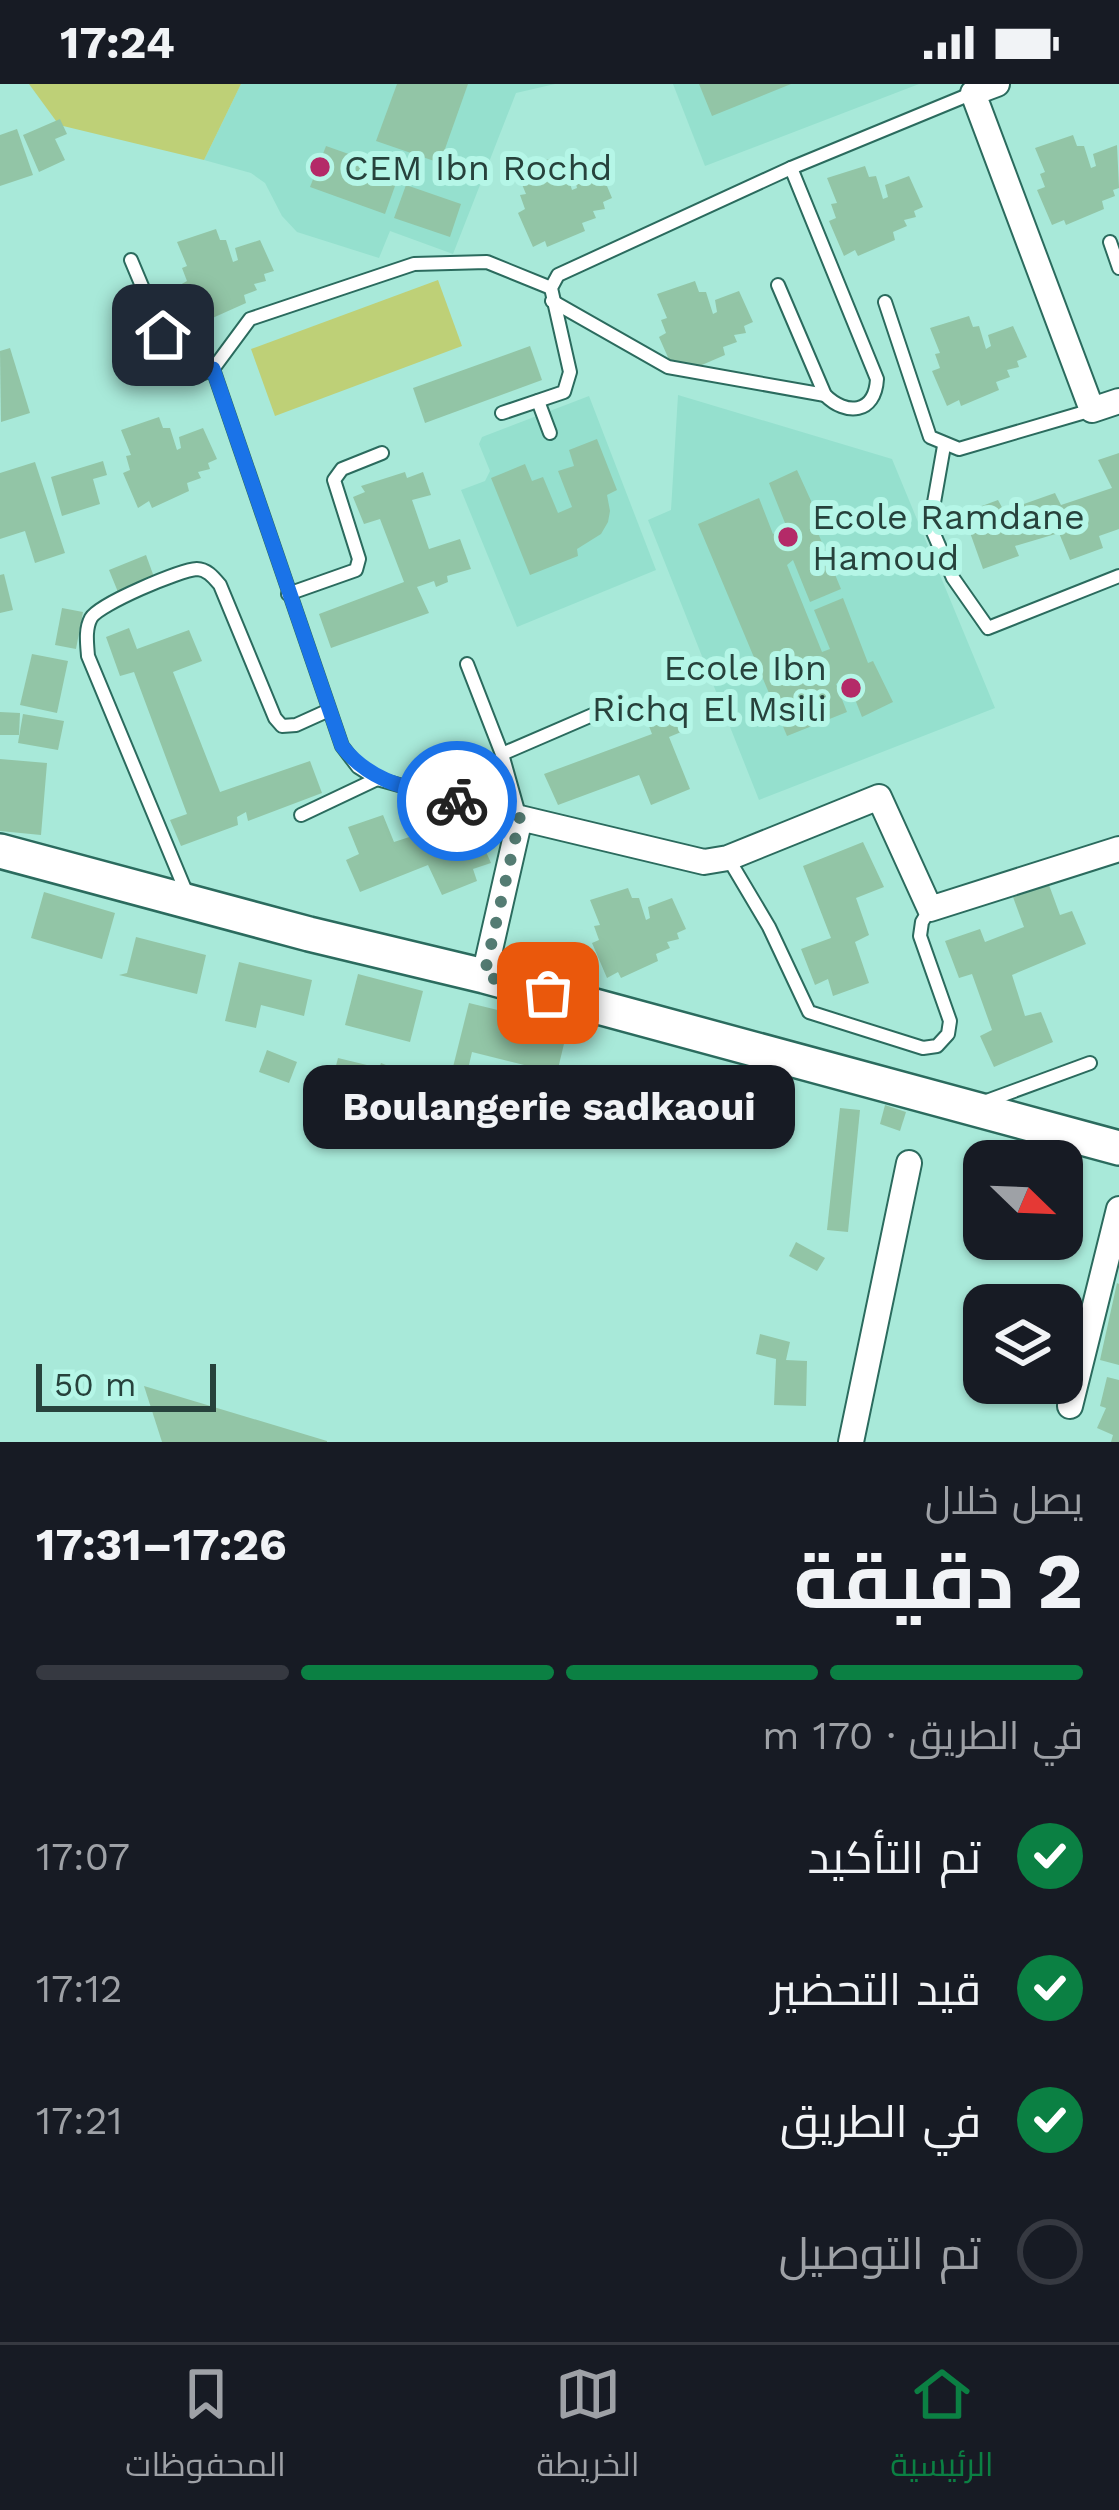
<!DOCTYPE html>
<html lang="ar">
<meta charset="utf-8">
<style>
body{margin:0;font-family:"Work Sans",Cairo,sans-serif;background:#20242c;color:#f1f3f6;direction:rtl;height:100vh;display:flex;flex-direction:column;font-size:45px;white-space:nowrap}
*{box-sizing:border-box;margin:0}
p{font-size:39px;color:#9ea1a6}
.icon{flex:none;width:66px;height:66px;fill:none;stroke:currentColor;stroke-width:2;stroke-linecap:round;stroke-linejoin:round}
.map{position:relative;height:1358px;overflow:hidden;direction:ltr}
.drawer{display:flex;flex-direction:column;background:#171b24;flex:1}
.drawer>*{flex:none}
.needle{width:78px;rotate:113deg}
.controls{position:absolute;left:963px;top:1056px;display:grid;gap:24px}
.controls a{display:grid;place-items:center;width:120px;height:120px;border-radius:24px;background:#171b24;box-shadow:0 3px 9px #0004;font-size:60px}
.scale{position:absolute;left:36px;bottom:30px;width:180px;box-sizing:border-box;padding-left:12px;border:6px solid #27423c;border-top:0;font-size:33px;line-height:42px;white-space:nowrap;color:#27423c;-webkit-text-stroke:9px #b5f6e7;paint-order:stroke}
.pin{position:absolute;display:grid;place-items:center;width:102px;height:102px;color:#fff;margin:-51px;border-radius:24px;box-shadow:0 6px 18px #0006}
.courier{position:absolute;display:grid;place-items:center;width:120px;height:120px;margin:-60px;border:9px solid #1a73e8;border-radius:50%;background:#fff;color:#222;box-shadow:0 3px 15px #0007}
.bubble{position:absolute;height:84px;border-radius:24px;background:#171b24;box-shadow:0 3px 9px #0004;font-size:39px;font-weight:700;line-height:84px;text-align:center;direction:rtl}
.headline em{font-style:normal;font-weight:700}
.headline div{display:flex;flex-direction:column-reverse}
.headline{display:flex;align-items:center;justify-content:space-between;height:204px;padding:0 36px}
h1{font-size:78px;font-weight:700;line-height:90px}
.bar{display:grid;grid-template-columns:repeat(4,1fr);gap:18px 12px;align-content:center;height:144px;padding:0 36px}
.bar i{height:15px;border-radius:9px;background:#363941}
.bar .selected{background:#0b8043}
.bar p{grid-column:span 4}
ol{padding:0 36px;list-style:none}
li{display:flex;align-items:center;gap:36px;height:132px}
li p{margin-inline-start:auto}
li .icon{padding:12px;border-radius:50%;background:#0b8043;color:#fff;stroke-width:4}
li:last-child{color:#9ea1a6}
li i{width:66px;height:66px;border:6px solid #363941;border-radius:50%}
.status{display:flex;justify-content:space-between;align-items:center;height:84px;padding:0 60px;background:#171b24;direction:ltr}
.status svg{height:33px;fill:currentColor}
.menu{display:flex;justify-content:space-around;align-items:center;height:168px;border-top:3px solid #363941;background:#171b24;font-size:33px;color:#9ea1a6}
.menu a{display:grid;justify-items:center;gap:6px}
.menu .selected{color:#0b8043}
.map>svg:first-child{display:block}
</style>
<div class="status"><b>17:24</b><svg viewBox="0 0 49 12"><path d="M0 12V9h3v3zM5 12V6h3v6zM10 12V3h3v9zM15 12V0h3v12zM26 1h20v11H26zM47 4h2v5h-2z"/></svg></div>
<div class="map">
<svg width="1119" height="1358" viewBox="0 0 1119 1358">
<rect width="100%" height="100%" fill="#a8e9d9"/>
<g fill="#95e0ce">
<polygon points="241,0 555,0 516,9 453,170 390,147 379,174 297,148 282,132 265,99 251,89 204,76"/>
<polygon points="673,0 919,0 705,82"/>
<polygon points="678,311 892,375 995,624 759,716 648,436 671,426"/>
<polygon points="589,312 656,486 517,543 461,406 485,397 490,387 479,360 482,353"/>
</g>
<g fill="#bed077">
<polygon points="29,0 241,0 204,76 59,41"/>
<polygon points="438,196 462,262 275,332 251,265"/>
</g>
<g fill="#92c5a6">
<polygon points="397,0 468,0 440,79 376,57"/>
<polygon points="699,0 791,0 712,32"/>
<polygon points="60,35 67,50 55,55 65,76 39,88 23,51"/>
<polygon points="17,45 33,91 0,102 0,51"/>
<polygon points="1073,51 1077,62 1084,62 1091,84 1096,82 1093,70 1117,61 1119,104 1113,106 1115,112 1102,117 1104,125 1066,141 1064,136 1052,141 1037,106 1045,103 1040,90 1045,88 1035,64"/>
<polygon points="326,62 400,88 385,130 310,103"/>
<polygon points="555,73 559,84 565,83 572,106 577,104 574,92 599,83 612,114 603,118 605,125 593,127 596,134 582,139 585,147 547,163 545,157 533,163 518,129 525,125 520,111 526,110 516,86"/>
<polygon points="865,82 869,93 876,92 883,115 888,113 885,101 909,92 923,123 914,127 916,133 904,136 907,142 893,148 895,156 858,172 855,166 844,172 829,137 836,134 831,120 837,119 827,94"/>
<polygon points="406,101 461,120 450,153 394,134"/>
<polygon points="216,145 220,156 226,156 233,178 238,176 235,164 260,156 274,187 264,190 266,197 254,200 257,206 244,211 246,219 208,236 206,230 194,235 180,201 187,197 182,184 187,182 177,158"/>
<polygon points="695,197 699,208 706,208 713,230 717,228 715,216 739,207 753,238 744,242 746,249 734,251 737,258 723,263 725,271 688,287 674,287 659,253 666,249 661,236 667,234 657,210"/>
<polygon points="969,232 973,243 979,242 986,265 991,262 988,251 1013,242 1027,273 1017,277 1019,283 1007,286 1010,293 996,298 999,306 961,322 959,316 947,322 932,287 940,284 935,270 940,269 930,244"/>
<polygon points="530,262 542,296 425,339 413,304"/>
<polygon points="10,264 30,329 1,338 0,267"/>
<polygon points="159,333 163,344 170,344 177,366 181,364 179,353 203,344 217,375 208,379 210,385 198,388 201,394 187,399 189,407 152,424 149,417 138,424 123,389 130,386 126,372 131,371 121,346"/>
<polygon points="597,355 617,406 607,411 610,427 608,438 601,450 577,465 578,472 530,491 491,394 525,380 532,397 543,393 558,429 572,423 558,387 574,382 569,366"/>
<polygon points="1119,369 1119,445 1099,452 1103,464 1070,476 1059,449 1015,462 1019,472 983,485 963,429 998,416 1004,427 1055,409 1061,421 1112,404 1098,376"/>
<polygon points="103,377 107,391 93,395 100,420 62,432 51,393"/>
<polygon points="35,378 65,469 35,479 25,447 0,455 0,389"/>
<polygon points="797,386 817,430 811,432 841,505 810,518 793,476 787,481 822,568 830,565 814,526 843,514 868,579 873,577 893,618 862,633 847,595 836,600 847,628 787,652 698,440 759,414 773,450 787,444 769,399"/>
<polygon points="405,388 407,394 423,388 431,411 412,416 429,465 460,455 471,485 447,492 448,498 436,503 434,497 417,503 429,529 331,564 319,530 404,498 380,435 364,440 353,413 365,408 361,402"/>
<polygon points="146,471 154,493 118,508 109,486"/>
<polygon points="4,490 13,526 0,529 0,491"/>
<polygon points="62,524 83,528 76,565 55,561"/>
<polygon points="129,544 137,565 189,546 202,577 173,588 220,708 310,677 322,709 248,737 246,728 237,733 238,741 181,762 170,736 187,730 134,588 120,592 106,553"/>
<polygon points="32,570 68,577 57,629 20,621"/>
<polygon points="682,625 691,644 669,653 690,705 651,721 639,691 558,721 544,690 652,650 647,637"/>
<polygon points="0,628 20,629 19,651 0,651"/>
<polygon points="23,630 64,637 58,666 18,659"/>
<polygon points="0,675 47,679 41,751 0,747"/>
<polygon points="383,731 394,758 431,746 435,757 475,743 491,779 473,785 477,797 442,811 428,781 360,808 346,776 359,770 348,743"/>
<polygon points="863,758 884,803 856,814 869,851 855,858 869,899 833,912 828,895 815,901 801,865 831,854 803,782"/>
<polygon points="1049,801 1060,831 1072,827 1086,860 1012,891 1025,932 1041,928 1053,958 994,983 980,952 992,946 972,890 959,894 945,857 980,845 985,858 1024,843 1013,813"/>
<polygon points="628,804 632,814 639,814 646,836 650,834 648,823 672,814 686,845 677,849 679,855 667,858 670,864 656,870 658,877 621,894 618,888 607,894 592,859 599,856 594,842 600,841 590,816"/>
<polygon points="44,808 115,829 102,875 31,854"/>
<polygon points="136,853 206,871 197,910 119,891 127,889"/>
<polygon points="239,878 312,896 304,932 261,921 256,944 225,937"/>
<polygon points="358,890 423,907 410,958 345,941"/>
<polygon points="469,919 568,943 557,989 472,968 468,985 487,990 482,1009 463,1004 460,1017 451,1015 439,1047 399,1028 413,991 448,1003"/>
<polygon points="267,966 297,978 289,999 259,988"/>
<polygon points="338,974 371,982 363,1013 330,1005"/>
<polygon points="381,979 408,990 394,1028 366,1018"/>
<polygon points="885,1021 906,1028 900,1047 880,1040"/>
<polygon points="840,1024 860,1026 848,1148 827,1146"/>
<polygon points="451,1029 485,1042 477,1062 443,1048"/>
<polygon points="796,1158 825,1174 817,1187 789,1172"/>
<polygon points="1117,1199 1119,1200 1119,1281 1100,1276"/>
<polygon points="760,1250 790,1258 786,1276 807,1277 806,1322 774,1321 776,1275 756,1270"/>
<polygon points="1107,1293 1119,1296 1119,1358 1111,1358 1113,1351 1097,1344 1106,1324 1100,1322"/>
<polygon points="144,1302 327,1357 327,1358 162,1358"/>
</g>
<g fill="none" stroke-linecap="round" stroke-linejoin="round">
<defs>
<g id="lane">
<polyline points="1110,158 1119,184"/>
<polyline points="131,176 178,288 191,294 213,285 250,235 414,180 487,178 551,204"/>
<path d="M 778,201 L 825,311 C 846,332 875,330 877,295 L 791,84"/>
<polyline points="552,217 668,283 825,311"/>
<polyline points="885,218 930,353 959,365 1092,326"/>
<polyline points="213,285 342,662 358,683 377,695 519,734"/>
<polyline points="538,317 550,349"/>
<polyline points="502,329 564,308 570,288 551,204 558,191 791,84 973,9"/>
<polyline points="944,362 930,441 953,494 988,544 1119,492"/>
<polyline points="288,510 356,486 359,475 334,396 342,385 382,369"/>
<polyline points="467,580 502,670 520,734"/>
<polyline points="502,670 597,629"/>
<polyline points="301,731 377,695"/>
<polyline points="728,774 769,843 809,928 923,964 937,962 948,950 950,937 920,852 922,838 930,825"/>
<path d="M 187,810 L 88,572 C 87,559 85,545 91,534 C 99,520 180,486 197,485 C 207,485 214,494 220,501 L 275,634 L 282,642 L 296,641 L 327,627"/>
<polyline points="984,1018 1090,979"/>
</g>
<g id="street">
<polyline points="997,0 973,9 1092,326 1119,317"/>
<polyline points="484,892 520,734 704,778 728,774 879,713 930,825 1119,765"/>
<polyline points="1070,1322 1119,1125"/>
<polyline points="851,1358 909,1079"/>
</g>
<polyline id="secondary" points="0,767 309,850 484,892 1119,1064"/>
</defs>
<use href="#lane" stroke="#2b6b5e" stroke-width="16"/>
<use href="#street" stroke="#2b6b5e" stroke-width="28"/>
<use href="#secondary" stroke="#2b6b5e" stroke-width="38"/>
<use href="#lane" stroke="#fff" stroke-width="12"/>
<use href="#street" stroke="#fff" stroke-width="24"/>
<use href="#secondary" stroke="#fff" stroke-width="33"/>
</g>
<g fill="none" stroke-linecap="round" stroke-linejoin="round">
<polyline stroke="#547c73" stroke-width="12" stroke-dasharray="0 21.6" points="457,717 520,734 484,892 548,909"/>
<path stroke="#1a73e8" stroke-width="15" d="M 163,251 L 184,293 L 213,285 L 342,662 C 371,700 413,705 457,717"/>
</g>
<g fill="#b42a68" stroke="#b5f6e7" stroke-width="4.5">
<circle cx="320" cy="83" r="12"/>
<circle cx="788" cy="453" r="12"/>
<circle cx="851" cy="604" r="12"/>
</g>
<g text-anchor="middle" stroke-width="12" stroke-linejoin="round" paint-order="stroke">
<g font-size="36" fill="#27423c" stroke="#b5f6e7" text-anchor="start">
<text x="344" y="96">CEM Ibn Rochd</text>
<text x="812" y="445">Ecole Ramdane<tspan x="812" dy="41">Hamoud</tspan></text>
<text x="827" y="596" text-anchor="end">Ecole Ibn<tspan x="827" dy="41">Richq El Msili</tspan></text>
</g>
</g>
</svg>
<div class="controls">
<a><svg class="needle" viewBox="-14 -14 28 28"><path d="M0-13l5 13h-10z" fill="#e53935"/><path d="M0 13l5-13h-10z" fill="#9ea1a6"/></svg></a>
<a><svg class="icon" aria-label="layers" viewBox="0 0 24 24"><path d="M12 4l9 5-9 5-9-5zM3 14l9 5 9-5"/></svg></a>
</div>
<div class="scale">50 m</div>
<div class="pin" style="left:548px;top:909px;background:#ea580c"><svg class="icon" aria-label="bag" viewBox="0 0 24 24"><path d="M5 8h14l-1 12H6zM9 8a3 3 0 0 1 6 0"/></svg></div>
<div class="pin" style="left:163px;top:251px;background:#1f2937"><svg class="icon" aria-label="home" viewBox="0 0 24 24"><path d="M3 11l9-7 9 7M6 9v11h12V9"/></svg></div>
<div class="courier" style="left:457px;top:717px"><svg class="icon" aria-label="bike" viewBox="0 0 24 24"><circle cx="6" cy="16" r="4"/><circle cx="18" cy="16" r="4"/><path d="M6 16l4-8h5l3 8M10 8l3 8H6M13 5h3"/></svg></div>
<div class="bubble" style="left:303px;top:981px;width:492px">Boulangerie sadkaoui</div>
</div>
<section class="drawer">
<div class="headline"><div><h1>2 دقيقة</h1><p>يصل خلال</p></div><em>17:26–17:31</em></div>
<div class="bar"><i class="selected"></i><i class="selected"></i><i class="selected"></i><i></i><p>في الطريق · 170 m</p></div>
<ol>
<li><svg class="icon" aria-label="check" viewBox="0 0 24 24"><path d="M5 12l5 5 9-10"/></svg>تم التأكيد<p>17:07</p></li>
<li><svg class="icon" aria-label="check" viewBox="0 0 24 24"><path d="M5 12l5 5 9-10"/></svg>قيد التحضير<p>17:12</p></li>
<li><svg class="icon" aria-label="check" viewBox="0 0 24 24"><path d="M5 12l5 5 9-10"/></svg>في الطريق<p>17:21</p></li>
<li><i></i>تم التوصيل</li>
</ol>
</section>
<nav class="menu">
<a class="selected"><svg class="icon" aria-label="home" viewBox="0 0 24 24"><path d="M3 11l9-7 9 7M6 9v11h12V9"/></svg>الرئيسية</a>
<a><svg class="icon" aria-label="map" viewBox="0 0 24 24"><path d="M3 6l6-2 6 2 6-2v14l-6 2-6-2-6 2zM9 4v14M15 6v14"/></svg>الخريطة</a>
<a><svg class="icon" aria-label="saved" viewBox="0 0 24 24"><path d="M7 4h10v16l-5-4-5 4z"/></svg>المحفوظات</a>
</nav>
